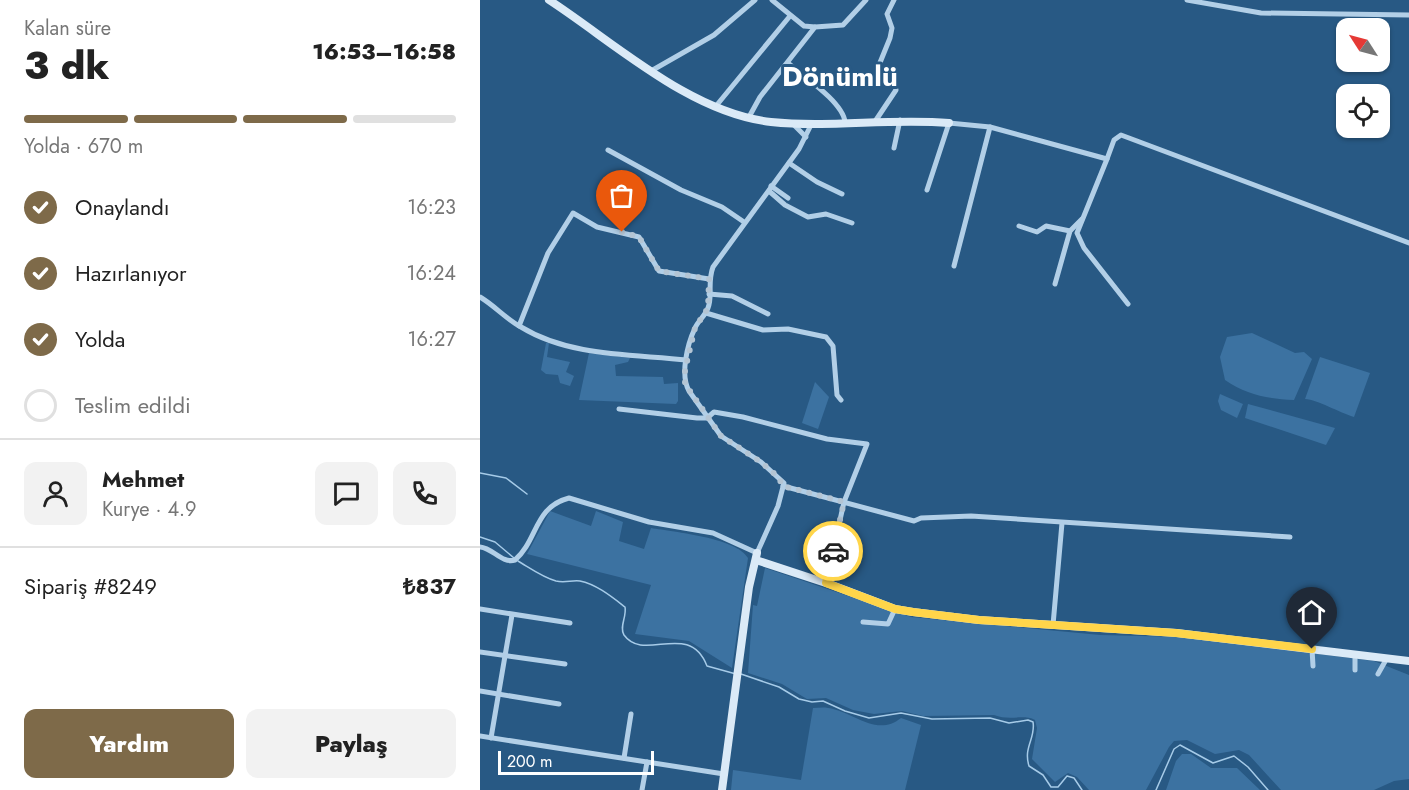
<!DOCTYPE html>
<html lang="tr">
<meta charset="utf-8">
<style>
body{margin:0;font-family:Jost,sans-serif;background:#f2f2f2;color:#222;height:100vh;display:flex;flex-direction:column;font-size:22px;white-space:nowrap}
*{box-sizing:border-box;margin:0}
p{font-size:20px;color:#767676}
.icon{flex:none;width:33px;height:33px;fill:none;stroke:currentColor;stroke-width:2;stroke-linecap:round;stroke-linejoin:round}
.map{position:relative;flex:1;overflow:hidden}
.panel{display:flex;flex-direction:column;background:#fff;width:480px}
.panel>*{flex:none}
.needle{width:39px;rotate:306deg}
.controls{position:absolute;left:856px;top:18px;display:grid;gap:12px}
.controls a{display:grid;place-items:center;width:54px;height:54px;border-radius:12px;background:#fff;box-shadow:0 2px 4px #0004;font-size:30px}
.scale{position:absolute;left:18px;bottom:15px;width:156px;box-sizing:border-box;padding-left:6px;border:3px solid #fff;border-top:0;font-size:16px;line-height:21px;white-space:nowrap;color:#fff;-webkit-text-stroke:4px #285984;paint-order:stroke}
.pin{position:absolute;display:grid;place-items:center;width:51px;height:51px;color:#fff;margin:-62px -26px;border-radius:50% 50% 50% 0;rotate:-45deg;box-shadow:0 0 6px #0007}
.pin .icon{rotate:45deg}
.courier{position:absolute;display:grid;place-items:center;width:60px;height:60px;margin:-30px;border:4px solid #ffd54a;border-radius:50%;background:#fff;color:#222;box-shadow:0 2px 8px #0007}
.headline em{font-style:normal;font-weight:800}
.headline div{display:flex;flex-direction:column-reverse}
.headline{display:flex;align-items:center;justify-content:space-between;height:102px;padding:0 24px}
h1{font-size:39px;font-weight:800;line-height:45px}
.bar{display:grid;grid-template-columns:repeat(4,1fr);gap:9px 6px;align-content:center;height:72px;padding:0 24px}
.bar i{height:8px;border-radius:4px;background:#e0e0e0}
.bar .on{background:#7e6a49}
.bar p{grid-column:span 4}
.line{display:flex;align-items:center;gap:15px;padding:0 24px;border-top:2px solid #e0e0e0}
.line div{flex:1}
.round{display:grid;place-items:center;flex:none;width:63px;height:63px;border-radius:12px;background:#f2f2f2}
ol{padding:0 24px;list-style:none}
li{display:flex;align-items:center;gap:18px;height:66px}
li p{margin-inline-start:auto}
li .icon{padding:6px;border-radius:50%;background:#7e6a49;color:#fff;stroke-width:4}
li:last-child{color:#767676}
li i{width:33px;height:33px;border:3px solid #e0e0e0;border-radius:50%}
.cta{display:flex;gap:12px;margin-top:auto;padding:12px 24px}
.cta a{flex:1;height:69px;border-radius:12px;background:#7e6a49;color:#fff;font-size:24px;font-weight:800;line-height:69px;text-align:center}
.cta a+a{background:#f2f2f2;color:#222}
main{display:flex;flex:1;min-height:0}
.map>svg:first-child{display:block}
</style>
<main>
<section class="panel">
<div class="headline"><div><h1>3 dk</h1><p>Kalan süre</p></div><em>16:53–16:58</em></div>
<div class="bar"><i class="on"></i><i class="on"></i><i class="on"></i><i></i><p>Yolda · 670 m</p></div>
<ol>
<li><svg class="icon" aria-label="check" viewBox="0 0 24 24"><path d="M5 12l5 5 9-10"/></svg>Onaylandı<p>16:23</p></li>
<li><svg class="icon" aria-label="check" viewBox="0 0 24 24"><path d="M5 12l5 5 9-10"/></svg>Hazırlanıyor<p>16:24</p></li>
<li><svg class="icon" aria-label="check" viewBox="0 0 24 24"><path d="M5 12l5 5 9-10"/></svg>Yolda<p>16:27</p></li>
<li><i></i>Teslim edildi</li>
</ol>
<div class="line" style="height:108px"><a class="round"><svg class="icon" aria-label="person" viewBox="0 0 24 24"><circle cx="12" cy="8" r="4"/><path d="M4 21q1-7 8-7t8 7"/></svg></a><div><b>Mehmet</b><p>Kurye · 4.9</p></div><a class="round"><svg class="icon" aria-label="chat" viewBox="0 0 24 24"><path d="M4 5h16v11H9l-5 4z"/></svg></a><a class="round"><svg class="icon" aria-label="phone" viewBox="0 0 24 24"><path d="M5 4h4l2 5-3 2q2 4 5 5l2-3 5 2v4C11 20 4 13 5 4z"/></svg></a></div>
<div class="line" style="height:78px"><div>Sipariş #8249</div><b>₺837</b></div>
<div class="cta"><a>Yardım</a><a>Paylaş</a></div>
</section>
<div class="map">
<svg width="929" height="790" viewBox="0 0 929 790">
<rect width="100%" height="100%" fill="#285984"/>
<g fill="#3c72a1">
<path d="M 772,333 L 815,353 L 824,352 L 832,359 L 814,400 C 788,399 767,395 745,380 L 740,357 L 747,337 Z"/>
<polygon points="66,343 69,343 67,357 90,362 86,372 94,376 90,386 80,383 78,375 66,374 61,370"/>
<polygon points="109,353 150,358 148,362 135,365 136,376 183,377 184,384 198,383 198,401 196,404 99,400"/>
<path d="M 840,357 L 890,373 L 874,417 C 858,412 838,400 825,399 Z"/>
<polygon points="335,382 349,397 338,429 322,423"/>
<polygon points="740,394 763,404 757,418 741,410 738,401"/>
<polygon points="768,404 855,428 846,445 765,418"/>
<path d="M 70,511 L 111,526 L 116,511 L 143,522 L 139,541 L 164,549 L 171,528 C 194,532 257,538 268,558 L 252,668 L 209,641 L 155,634 L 171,585 L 47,554 Z"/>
<path d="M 285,568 L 431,617 L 620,635 L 703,637 L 894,661 L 929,675 L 929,779 L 914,781 L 894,790 L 801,790 L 769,755 L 759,750 L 735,754 L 707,740 L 694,741 L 689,747 L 666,790 L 609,790 L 597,777 L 588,773 L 575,782 L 552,759 L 557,728 L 555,720 C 544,714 529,721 514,715 L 443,716 L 422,711 L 394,714 L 373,710 L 346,698 L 327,699 L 302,684 L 268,673 L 273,605 L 277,606 Z"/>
<path d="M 333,708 C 338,708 343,707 348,708 C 373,711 396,738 421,718 L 441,725 L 425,790 L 251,790 L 253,770 L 321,780 Z"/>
<polygon points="702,754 711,754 731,768 757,768 780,790 686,790 696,761"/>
</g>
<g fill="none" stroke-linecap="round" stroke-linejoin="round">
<g stroke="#a6cbe8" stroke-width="1.5">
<polyline points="0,473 26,478 47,494"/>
<polyline points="0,537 15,542 34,558"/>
<path d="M 38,561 C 50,568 62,577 76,581 C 85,583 92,580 100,581 C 116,584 132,597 145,607 C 147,616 139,627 144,635 C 164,663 209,620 227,666 L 256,674"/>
<path d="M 261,674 L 299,687 L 319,699 L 332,702 L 343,701 L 365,711 L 389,718 L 421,713 L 452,719 L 510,718 L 529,723 L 548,720 L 553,722 C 556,738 543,747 549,766 L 563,775 L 571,787 L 578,787 L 587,776 L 594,778 L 602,790"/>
<polyline points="676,790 694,749 700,745 733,763 754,756 768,767 788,790"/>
</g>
<g stroke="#b2cfe7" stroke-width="5">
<polyline points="292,0 324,26 335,27"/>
<polyline points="707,0 781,13 929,15"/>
<path d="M 308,63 C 323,76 363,102 365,122"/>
<polyline points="171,71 234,35 275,0"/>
<polyline points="236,106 310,16"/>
<polyline points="269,117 280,97 335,27 363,25 386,0"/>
<polyline points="396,120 416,90 414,83 397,70 410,38 412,28 407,14 414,0"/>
<polyline points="312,123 326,137"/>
<polyline points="414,148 420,120"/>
<polyline points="128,150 201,190 242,207 264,222"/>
<polyline points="627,159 597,233 604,248 648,304"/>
<polyline points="309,163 337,182 362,194"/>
<polyline points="291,186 308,198"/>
<polyline points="447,190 469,123 510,127 627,159 634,140 641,135 929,243"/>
<polyline points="289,191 305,205 328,217 346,214 372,223"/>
<polyline points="539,226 557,232 566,226 590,231"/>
<polyline points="474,266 510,127"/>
<polyline points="575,284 590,231 602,219"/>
<polyline points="229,294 252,296 288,314"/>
<path d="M 0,297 C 15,306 26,319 41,327 C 90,357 153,354 207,360"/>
<polyline points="226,313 283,330 308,329 346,337 353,346 357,395 361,400"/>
<polyline points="39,326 68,253 93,213 117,227 159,237 179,271 229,279"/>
<polyline points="139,409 217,418 227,418 234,412 263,417 347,439 387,444 364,502 346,583"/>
<polyline points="303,486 434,521 441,518 491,516 810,537"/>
<path d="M 0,547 C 13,548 22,564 35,560 C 58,540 54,507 89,498 L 169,522 L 233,533 L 277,553 L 298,506 L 304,483 L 281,462 L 241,436 L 209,391 C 200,375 207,345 215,328 C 218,321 225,316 228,308 C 233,296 227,283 233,267 L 319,149 L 332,123"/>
<polyline points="0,609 90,623"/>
<polyline points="383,622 408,624 415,609"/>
<polyline points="573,625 582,523"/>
<polyline points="832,649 833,666"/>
<polyline points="0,652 85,664"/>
<polyline points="875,670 875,654"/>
<polyline points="898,674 907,658"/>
<polyline points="0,691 79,704"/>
<polyline points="0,736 244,774"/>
<polyline points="11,738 32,615"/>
<polyline points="144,758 151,714"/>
<polyline points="162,790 167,762"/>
</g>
<g stroke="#dbeaf7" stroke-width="8">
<path d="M 69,0 C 135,43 210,113 291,122 C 350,128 410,118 469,123"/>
<polyline points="276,560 352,585 415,609 433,612 499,620 697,633 929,661"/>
<polyline points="242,790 269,587 277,553"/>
</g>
</g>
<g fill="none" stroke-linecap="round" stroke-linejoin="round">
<polyline stroke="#b4c5d4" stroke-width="6" stroke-dasharray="0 10.8" points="142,232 159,237 179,271 229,279 228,308 215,328 205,370 205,384 241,436 281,462 298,477 303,486 364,502 353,551"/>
<polyline stroke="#ffd54a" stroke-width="8" points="353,551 346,583 415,609 433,612 499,620 696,633 832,649"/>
</g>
<g text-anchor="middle" stroke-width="6" stroke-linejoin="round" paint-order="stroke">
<g font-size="28" font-weight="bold" fill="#fff" stroke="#285984">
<text x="360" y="86">Dönümlü</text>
</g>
</g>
</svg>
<div class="controls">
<a><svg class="needle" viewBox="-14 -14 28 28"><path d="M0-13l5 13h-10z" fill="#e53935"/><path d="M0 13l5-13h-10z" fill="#767676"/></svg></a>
<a><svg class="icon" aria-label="locate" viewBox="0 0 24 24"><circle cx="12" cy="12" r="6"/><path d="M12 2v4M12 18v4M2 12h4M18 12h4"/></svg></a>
</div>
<div class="scale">200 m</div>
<div class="pin" style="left:142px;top:232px;background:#ea580c"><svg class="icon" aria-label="bag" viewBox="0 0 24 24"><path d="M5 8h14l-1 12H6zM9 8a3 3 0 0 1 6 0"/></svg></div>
<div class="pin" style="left:832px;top:649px;background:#1f2937"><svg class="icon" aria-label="home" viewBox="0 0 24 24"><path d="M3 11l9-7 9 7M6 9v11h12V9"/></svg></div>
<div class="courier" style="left:353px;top:551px"><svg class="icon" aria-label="car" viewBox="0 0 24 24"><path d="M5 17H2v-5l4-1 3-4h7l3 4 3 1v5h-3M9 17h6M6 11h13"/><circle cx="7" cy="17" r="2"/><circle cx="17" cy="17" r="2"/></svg></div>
</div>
</main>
